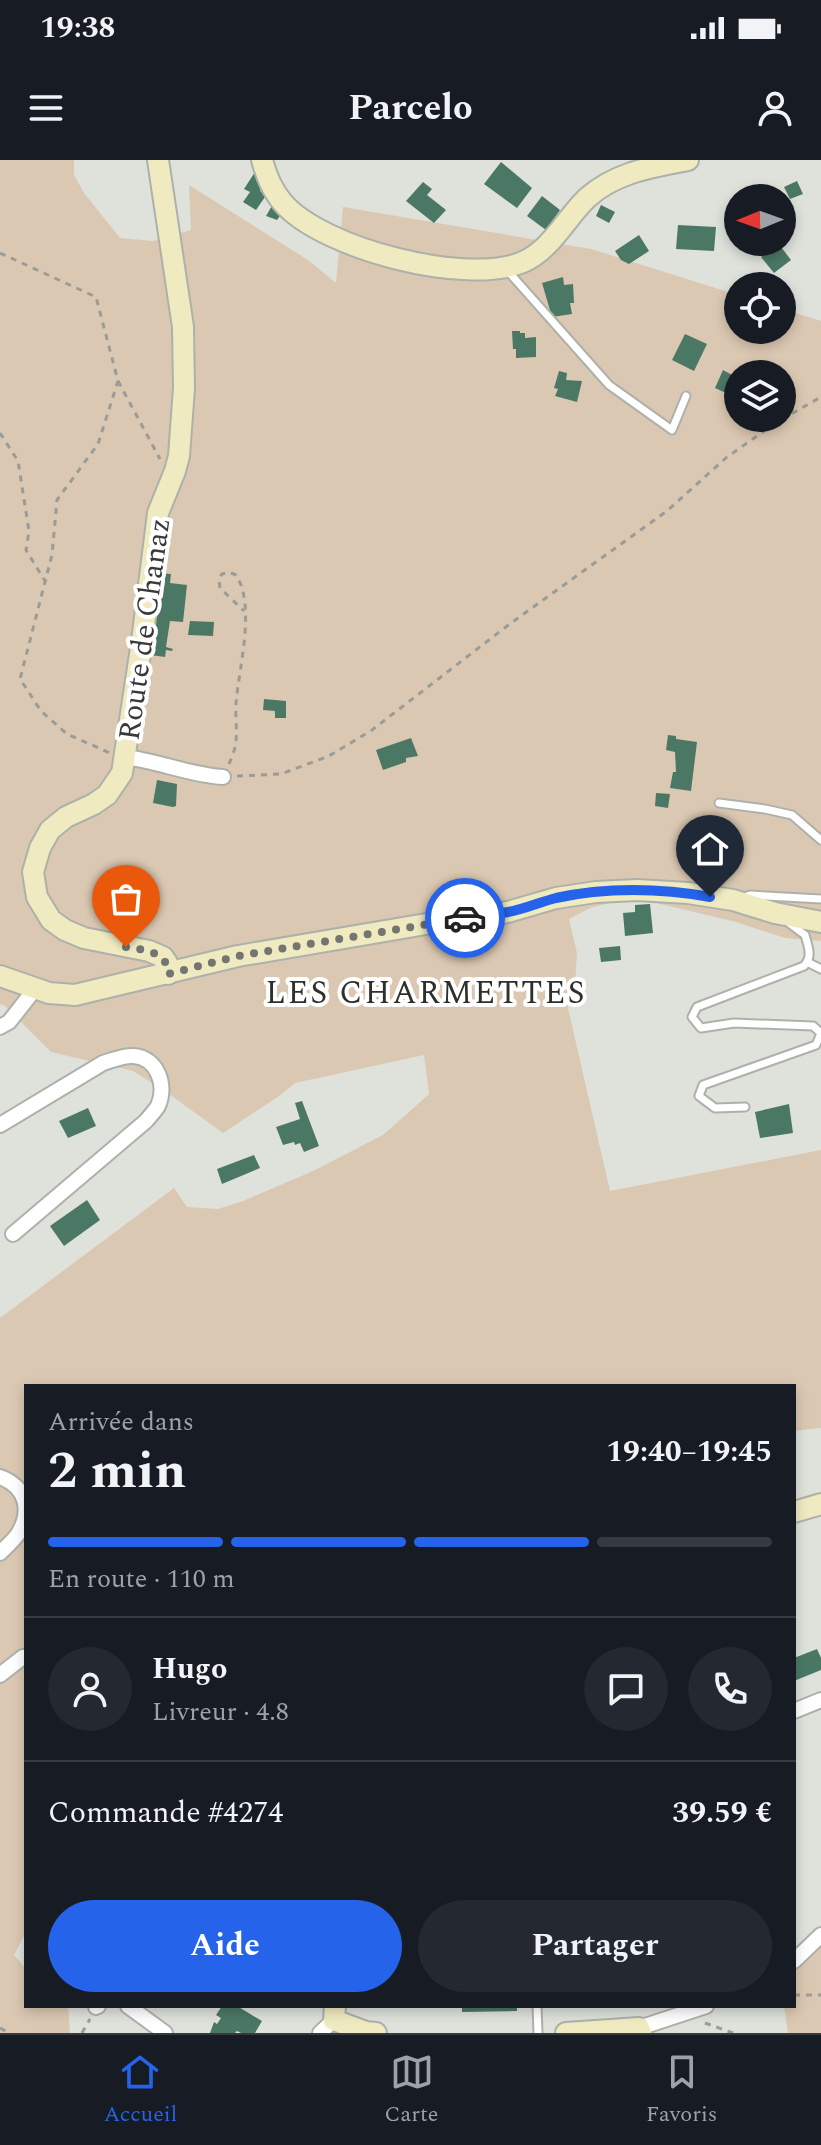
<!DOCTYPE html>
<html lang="fr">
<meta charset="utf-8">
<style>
body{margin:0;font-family:Spectral,serif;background:#242831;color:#f1f3f6;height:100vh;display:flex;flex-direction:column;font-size:30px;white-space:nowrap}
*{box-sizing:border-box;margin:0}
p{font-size:26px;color:#9ea1a6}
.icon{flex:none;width:44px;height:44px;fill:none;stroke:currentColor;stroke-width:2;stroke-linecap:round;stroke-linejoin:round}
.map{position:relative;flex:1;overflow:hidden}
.side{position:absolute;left:24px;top:1224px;width:772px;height:624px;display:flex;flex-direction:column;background:#171b24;border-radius:0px;box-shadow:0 4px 12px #0003}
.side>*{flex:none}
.needle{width:52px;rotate:269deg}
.buttons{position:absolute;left:724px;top:24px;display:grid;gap:16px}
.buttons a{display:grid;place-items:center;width:72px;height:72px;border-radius:50%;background:#171b24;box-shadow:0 4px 12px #0003;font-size:40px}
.pin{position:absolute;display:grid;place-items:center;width:68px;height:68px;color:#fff;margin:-82px -34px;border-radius:50% 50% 50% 0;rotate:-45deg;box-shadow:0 0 8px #0007}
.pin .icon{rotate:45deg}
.courier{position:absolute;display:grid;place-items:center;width:80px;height:80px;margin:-40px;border:6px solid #2563eb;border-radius:50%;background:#fff;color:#222;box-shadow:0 2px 10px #0007}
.overview em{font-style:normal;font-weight:700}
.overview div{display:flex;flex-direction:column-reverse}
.overview{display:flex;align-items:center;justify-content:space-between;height:136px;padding:0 24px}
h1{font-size:52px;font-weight:700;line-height:60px}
.bar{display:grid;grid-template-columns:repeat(4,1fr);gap:12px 8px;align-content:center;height:96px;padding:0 24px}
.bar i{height:10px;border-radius:6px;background:#363941}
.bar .current{background:#2563eb}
.bar p{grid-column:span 4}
.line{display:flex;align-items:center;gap:20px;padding:0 24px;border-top:2px solid #363941}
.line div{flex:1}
.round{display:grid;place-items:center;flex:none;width:84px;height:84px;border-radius:42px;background:#242831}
.primary-button{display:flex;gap:16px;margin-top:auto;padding:16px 24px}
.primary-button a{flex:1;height:92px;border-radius:48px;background:#2563eb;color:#fff;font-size:32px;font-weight:700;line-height:92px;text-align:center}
.primary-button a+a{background:#242831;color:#f1f3f6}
.status{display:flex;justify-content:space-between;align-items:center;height:56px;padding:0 40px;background:#171b24;direction:ltr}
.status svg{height:22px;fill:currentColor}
header{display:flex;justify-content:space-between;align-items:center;height:104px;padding:0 24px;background:#171b24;font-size:36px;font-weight:700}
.tab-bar{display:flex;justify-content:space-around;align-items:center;height:112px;border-top:2px solid #363941;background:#171b24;font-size:22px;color:#9ea1a6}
.tab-bar a{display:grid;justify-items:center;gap:4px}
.tab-bar .current{color:#2563eb}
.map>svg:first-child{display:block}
</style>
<div class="status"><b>19:38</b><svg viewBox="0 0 49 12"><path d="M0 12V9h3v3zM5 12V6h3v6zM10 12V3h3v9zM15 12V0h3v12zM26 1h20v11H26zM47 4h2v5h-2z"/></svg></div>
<header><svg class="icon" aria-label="menu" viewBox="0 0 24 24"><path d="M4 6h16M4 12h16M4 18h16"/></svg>Parcelo<svg class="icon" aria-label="person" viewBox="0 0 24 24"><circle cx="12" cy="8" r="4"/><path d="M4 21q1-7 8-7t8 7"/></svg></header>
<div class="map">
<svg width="821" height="1873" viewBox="0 0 821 1873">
<rect width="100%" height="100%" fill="#dee2db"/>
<g fill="#dbc8b2" fill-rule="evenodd">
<path d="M 0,0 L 74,0 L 74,15 L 84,33 L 120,78 L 153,81 L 191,70 L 189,25 L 308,100 L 336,123 L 343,47 L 591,89 L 738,135 L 738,170 L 782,170 L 782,149 L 821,161 L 821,781 L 785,778 L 736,762 L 631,737 L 590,748 L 569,759 L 577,793 L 575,826 L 565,835 L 610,1031 L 821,990 L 821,1268 L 794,1271 L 794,1226 L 26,1226 L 26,1772 L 14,1795 L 26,1809 L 26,1846 L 68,1846 L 70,1873 L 0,1873 L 0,1158 L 174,1028 L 187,1047 L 218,1049 L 243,1041 L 313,1011 L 383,975 L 429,934 L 424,895 L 295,923 L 279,936 L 223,973 L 169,934 L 133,911 L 51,892 L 4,845 L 0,844 ZM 738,214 L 782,214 L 782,258 L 738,258 Z"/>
<polygon points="821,1777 821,1873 788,1873 784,1846 794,1846 794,1806"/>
</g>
<g fill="#4b7865">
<polygon points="501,2 532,28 517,48 484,24"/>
<polygon points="255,12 263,27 260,31 264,34 265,37 256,50 243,42 250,32 244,29"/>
<polygon points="797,21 803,34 790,39 784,27"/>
<polygon points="423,22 432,29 427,35 446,50 434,63 406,41"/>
<polygon points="542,36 560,50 546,70 527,56"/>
<polygon points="273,44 282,53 277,60 266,56"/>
<polygon points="601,45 615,52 609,63 596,56"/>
<polygon points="678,65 716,67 714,91 676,89"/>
<polygon points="639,75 649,91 629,104 621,100 615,91"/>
<polygon points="778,83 791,100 774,113 761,97"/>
<polygon points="563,117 564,125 573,124 574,143 570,143 572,154 552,157 542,123"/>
<polygon points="512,171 520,171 520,173 525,173 525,178 536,177 536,197 516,198 516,189 513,189"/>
<polygon points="685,174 707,184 694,211 672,200"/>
<polygon points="723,210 734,216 735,213 738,214 738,239 730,235 732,231 728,229 726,233 715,228"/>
<polygon points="559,211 567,213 566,220 582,221 577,242 555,236 558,229 554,228"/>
<polygon points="157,413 171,414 170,423 187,425 183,462 170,461 166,487 173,489 172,491 166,490 165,497 150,495 161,423 156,423"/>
<polygon points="190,461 214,462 213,476 188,475"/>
<polygon points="264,539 286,541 286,558 275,558 275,551 263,550"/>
<polygon points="668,575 676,576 676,579 697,582 691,631 670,628 673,612 676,612 675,592 666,590"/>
<polygon points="411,578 418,596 406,598 406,602 383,610 376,590"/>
<polygon points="157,620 177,624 176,646 173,647 153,643"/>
<polygon points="656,633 670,634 668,648 655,646"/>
<polygon points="650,744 653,773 625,776 623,753 635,752 635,745"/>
<polygon points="620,786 621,800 601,802 599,788"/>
<polygon points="302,941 319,986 304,992 300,983 295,985 294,982 283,985 276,967 300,959 295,943"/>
<polygon points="789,944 793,973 760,978 755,952"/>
<polygon points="88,948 96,966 68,978 59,961"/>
<polygon points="254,995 260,1008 222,1024 217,1009"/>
<polygon points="87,1040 100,1060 64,1086 50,1066"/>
<polygon points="817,1489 821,1498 821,1510 794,1521 794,1498"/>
<polygon points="222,1846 237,1846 262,1861 255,1873 241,1873 237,1871 235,1873 210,1873 214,1862 217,1864 221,1858 216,1855"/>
<polygon points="462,1846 517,1846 517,1851 462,1852"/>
</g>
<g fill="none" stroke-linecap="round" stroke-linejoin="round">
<defs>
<g id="lane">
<polyline points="506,109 609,225 672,270 686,236"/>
<polyline points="719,643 765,649 792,655 821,680"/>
<polyline points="744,737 750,735 821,739"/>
<polyline points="807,802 821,809"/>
<path d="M 745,947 L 715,948 L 699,936 L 703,925 L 816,885 L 821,873 L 813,866 L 734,863 L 701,868 L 692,857 L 697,847 L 804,806 C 813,797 808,786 805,775 L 789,763"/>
<polyline points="537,1846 538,1873"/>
</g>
<g id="street">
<path d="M 125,597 C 158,601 190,615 223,617"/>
<polyline points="0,867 9,862 35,829"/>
<path d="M 0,965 L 103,903 C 113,900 124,895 134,896 C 158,898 167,926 158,946 C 155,951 150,956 146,961 L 13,1074"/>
<path d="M 0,1317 C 27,1327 32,1351 18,1374 C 13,1381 6,1387 0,1393"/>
<polyline points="0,1515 23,1497"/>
<polyline points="794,1551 821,1540"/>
<polyline points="794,1801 821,1775"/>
<polyline points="128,1846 165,1873"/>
<polyline points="96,1847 98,1846"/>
<polyline points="639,1868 706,1846"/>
<polyline points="320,1873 334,1860"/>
</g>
<g id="secondary">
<polyline points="158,0 183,167 184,228 179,296 175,311 158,353 142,481 122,613 107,635 94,644 66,657 50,670 40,688 33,712 37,737 51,760 65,770 84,778 149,791 163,797 167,803 168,814"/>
<path d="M 262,0 C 267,17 272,30 283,43 C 323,89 467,126 523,102 C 551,90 566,58 587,38 C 616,12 652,7 688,0"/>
<polyline points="0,816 49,833 75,835 238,796 432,763 508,752 556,738 596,732 637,730 688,733 733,740 775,753 821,762"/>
<polyline points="794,1352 821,1344"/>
<polyline points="335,1846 334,1860 366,1872 376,1873"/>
<polyline points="566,1873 639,1868 641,1873"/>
</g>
</defs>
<use href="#lane" stroke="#adb1aa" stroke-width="11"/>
<use href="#street" stroke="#adb1aa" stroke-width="18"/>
<use href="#secondary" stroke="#adb1aa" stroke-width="24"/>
<g stroke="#999c97" stroke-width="3" stroke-dasharray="6 6" stroke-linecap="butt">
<polyline points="0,93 96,137 118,221 98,284 57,340 52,395 20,519 41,551 67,574 110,593"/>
<polyline points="118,221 160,299"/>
<polyline points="0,273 18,301 29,371 26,390 45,421"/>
<path d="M 229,604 C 231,599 234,593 235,587 C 238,573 235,557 236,543 C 239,508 256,445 236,415 L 229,412 L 222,414 L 219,420 L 220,428 L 244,451"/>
<polyline points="237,616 281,614 329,596 372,570 511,463 667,351 727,297 777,262 821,237"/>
<polyline points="794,1835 821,1835"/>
<polyline points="705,1863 733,1873"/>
<polyline points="0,1868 9,1873"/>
<polyline points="82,1873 90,1859"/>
</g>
<use href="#lane" stroke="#fff" stroke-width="7"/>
<use href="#street" stroke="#fff" stroke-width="14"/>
<use href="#secondary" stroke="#efeac0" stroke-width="20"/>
</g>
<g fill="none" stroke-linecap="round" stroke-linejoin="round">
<path stroke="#727570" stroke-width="8" stroke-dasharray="0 14.4" d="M 126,787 C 144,790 168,791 168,814 L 238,796 L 465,758"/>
<path stroke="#2563eb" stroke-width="10" d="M 465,758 C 480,756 494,755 508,752 C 525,749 540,742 556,738 C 605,727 661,728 710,737"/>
</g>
<g text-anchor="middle" stroke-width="8" stroke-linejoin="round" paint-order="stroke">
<g font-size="30" fill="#383a37" stroke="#fff">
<text transform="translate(144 469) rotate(-82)" y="10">Route de Chanaz</text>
</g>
<g font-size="32" letter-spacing="2" fill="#2d302b" stroke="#fff">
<text x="426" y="843">LES CHARMETTES</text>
</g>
</g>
</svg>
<div class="buttons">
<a><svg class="needle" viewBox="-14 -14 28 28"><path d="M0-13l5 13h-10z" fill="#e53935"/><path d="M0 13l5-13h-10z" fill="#9ea1a6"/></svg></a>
<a><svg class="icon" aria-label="locate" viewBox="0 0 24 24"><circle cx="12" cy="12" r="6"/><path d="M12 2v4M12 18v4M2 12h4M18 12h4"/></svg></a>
<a><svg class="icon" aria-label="layers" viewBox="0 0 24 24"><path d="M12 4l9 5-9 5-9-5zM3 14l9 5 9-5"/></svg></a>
</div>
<div class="pin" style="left:126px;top:787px;background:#ea580c"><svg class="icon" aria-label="bag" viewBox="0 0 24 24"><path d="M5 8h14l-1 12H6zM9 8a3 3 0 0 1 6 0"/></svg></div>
<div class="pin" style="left:710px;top:737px;background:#1f2937"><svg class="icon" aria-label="home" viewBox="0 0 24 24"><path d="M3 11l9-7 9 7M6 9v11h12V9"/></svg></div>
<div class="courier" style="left:465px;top:758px"><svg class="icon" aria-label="car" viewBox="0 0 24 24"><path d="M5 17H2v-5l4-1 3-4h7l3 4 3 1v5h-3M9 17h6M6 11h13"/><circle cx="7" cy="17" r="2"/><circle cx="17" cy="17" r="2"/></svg></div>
<section class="side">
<div class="overview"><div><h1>2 min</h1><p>Arrivée dans</p></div><em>19:40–19:45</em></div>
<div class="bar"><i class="current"></i><i class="current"></i><i class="current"></i><i></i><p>En route · 110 m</p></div>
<div class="line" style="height:144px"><a class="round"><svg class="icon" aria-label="person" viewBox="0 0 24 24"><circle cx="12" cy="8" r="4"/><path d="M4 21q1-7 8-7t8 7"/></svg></a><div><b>Hugo</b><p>Livreur · 4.8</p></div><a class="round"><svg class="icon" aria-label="chat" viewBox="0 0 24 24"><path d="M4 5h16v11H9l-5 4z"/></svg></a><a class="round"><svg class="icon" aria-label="phone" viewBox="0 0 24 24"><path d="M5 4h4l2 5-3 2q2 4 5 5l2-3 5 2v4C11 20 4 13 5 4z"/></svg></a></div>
<div class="line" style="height:104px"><div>Commande #4274</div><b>39.59 €</b></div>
<div class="primary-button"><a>Aide</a><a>Partager</a></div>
</section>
</div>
<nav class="tab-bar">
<a class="current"><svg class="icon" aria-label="home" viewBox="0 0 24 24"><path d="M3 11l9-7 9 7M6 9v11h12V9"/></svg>Accueil</a>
<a><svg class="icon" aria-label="map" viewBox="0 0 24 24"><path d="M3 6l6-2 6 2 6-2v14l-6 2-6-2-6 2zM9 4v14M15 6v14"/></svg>Carte</a>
<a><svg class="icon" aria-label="saved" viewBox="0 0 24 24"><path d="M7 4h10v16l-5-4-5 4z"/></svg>Favoris</a>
</nav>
